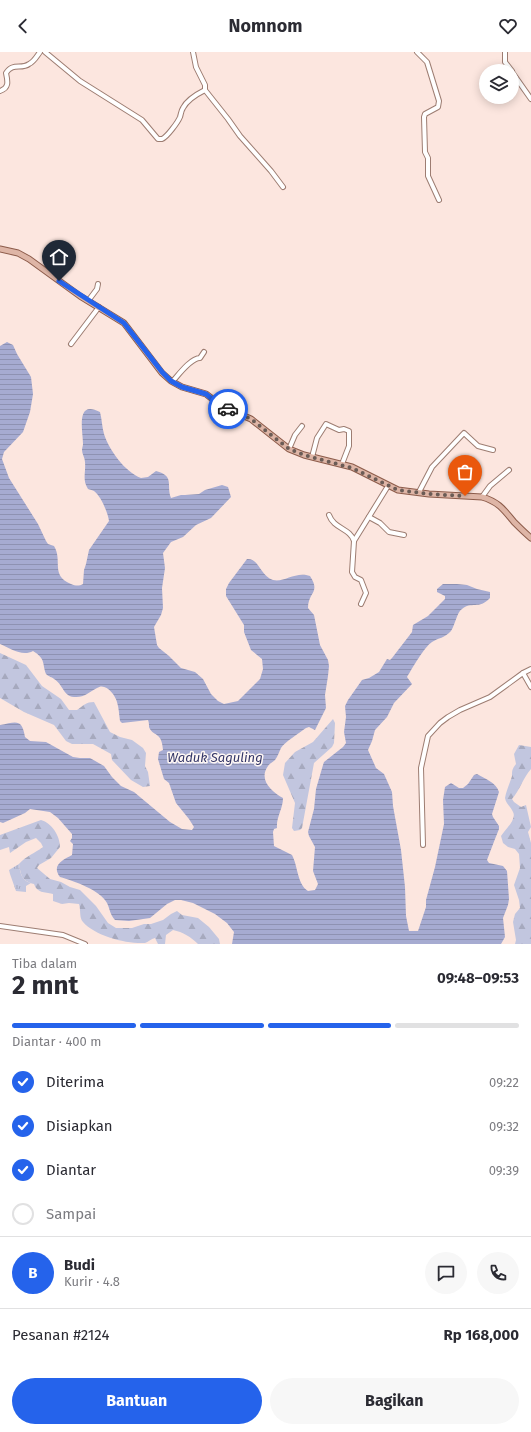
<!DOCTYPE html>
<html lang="id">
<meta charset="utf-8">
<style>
body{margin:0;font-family:"Fira Sans",sans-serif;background:#f7f7f7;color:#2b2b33;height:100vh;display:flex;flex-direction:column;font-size:15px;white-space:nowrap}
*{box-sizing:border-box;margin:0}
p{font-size:13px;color:#7c7c81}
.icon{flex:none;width:22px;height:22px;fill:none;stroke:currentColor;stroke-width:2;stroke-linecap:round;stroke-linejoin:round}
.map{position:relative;height:892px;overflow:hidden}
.side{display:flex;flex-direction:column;background:#fff;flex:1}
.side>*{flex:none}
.controls{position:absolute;left:479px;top:12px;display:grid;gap:8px}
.controls a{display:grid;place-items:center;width:40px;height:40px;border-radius:50%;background:#fff;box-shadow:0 2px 10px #0003;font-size:20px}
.pin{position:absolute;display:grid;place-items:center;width:34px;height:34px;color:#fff;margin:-41px -17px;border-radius:50% 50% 50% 0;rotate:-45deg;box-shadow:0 0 4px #0007}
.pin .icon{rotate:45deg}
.courier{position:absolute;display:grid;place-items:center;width:40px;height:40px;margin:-20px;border:3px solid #2563eb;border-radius:50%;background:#fff;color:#222;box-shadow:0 1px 5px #0007}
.headline em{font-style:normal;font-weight:700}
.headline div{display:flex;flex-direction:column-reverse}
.headline{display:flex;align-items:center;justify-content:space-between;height:68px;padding:0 12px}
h1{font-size:26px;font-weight:700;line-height:30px}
.bar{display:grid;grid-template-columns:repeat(4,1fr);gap:6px 4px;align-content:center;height:48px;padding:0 12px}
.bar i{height:5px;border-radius:3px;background:#e1e1e2}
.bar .current{background:#2563eb}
.bar p{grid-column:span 4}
.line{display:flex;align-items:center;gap:10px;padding:0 12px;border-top:1px solid #e1e1e2}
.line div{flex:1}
.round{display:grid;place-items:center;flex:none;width:42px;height:42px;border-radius:21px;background:#f7f7f7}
ol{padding:0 12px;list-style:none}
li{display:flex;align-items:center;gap:12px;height:44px}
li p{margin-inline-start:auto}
li .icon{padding:4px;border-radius:50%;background:#2563eb;color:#fff;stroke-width:4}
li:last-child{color:#7c7c81}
li i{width:22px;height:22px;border:2px solid #e1e1e2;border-radius:50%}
.cta{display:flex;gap:8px;margin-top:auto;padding:8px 12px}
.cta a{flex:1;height:46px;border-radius:24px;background:#2563eb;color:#fff;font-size:16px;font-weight:700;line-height:46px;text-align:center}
.cta a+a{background:#f7f7f7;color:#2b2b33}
header{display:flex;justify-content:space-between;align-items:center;height:52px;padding:0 12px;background:#fff;font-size:18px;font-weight:700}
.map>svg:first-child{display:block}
</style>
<header><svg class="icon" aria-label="back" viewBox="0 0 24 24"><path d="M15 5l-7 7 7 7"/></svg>Nomnom<svg class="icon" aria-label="heart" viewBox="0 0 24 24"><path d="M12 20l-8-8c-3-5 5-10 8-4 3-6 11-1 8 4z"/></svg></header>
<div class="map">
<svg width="531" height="892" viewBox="0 0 531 892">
<defs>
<pattern id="grass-tufts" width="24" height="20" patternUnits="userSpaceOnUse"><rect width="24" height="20" fill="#c2c6df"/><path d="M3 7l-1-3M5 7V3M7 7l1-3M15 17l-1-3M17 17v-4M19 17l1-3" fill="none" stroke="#a6a9be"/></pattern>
<pattern id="forest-firs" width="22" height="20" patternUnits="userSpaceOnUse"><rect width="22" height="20" fill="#c2c6df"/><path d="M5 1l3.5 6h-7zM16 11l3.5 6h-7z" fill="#a6a9be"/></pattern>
<pattern id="water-rules" width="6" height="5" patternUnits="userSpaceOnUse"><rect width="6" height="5" fill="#a6abd1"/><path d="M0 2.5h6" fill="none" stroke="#8e92b2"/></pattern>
</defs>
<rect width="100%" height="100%" fill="#fce6df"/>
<path fill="url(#grass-tufts)" d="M 19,812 C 20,821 22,829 31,831 L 26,834 L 26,840 L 16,839 L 10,822 L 9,818 Z"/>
<g fill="url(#forest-firs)">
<path d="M 0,601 L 26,613 L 42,634 L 61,647 L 69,658 L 77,658 C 84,653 86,650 94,650 L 110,680 L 120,685 L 132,688 L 143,696 L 146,701 L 145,714 L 148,720 L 150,734 L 143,735 L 131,728 L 112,708 L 111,702 L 93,692 L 72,692 L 66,689 L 54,673 L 24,660 L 0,646 Z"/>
<polygon points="333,667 335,671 334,691 332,695 314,711 302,776 300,778 294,779 292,776 295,751 283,723 285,711 295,700 313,690"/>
<path d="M 519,693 L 531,695 L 531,717 C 523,726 520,738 512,747 L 514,750 L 521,755 L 526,753 L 531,775 L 528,780 L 531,791 L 531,892 L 515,892 L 516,888 L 513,870 L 515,862 L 520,856 L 519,848 L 514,833 L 520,816 L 519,802 L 515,797 L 508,795 L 503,791 L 501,784 C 505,778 517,767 513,760 C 511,755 506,752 505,746 C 506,739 510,731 512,724 C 512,719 512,717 516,712 L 514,702 Z"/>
<path d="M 41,768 C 52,771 60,784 60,795 L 51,806 L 39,813 L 37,816 L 50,827 L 61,830 L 70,835 L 80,838 L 96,854 L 108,871 L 116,876 L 132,876 L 144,872 L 151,872 L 163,868 L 171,862 L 177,859 L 182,863 L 198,866 L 209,875 L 219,887 L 220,892 L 198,892 C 191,885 183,880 173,878 L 166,883 L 165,892 L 158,892 L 155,886 C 151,887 148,890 145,891 C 126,892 95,884 83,870 C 79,866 81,858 79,852 L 69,851 L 62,852 L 53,849 L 53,842 C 44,840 37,841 34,832 C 22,829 21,824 19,812 C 26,804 35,801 43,795 L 41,791 L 36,786 L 26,790 L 10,801 L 9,795 L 0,798 L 0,783 Z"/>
</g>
<path fill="url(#water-rules)" d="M 7,290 L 13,293 L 17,302 L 31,325 L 33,342 L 30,360 L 23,380 L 4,400 L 2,407 L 9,426 L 38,472 L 46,489 L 48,492 L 54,494 C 63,509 50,523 71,532 C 76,534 79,534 83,532 L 84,518 L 86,512 L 89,498 L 109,469 C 108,461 101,444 94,439 C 93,438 90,438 88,437 C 82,428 86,421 85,410 C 85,406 82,402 82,398 C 82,396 83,394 83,392 C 83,379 75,347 100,360 C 102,368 102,375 104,382 C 109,398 125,420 141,426 L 148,425 L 156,419 C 175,424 166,433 171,446 L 181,443 L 185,443 L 199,442 L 205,438 L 222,433 L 228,435 L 231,445 L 211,466 L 196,473 L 183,485 L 171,490 L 163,501 L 165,516 L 162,536 L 163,556 L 161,563 L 154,575 L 157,593 L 159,596 L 169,604 L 181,616 L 195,620 L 203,627 L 211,642 L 218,649 L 224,652 L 238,649 L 260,627 L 263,617 L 262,607 L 251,598 L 244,580 L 244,573 L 226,544 L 226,537 L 229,531 L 247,507 C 259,506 260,524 273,528 C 284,531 295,519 310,524 C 321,541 308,540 308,556 L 314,563 L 320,593 L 328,608 L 329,614 L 328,624 L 325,643 L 326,656 L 315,678 L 309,675 L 306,676 C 299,681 285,690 281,696 C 279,700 278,704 275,708 C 273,710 270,711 268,714 C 258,728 272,740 283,746 C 283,757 276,765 277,776 L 274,777 L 273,780 L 274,794 L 292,803 C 298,814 297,832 308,839 L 315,838 L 318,832 L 313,819 L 315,795 L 309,784 L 308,780 L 314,757 L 316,737 L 323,713 L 324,710 L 343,695 L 346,691 L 344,680 L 346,665 L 345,654 L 348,648 L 362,628 L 369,626 L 379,620 L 387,607 L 390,608 L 392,606 L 412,580 L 413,573 L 428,564 L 445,547 L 445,544 L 437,540 L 437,537 L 443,532 L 457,532 L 467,533 L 477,537 L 490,540 L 490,546 C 479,558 471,549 462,557 C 457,560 455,573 451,579 C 445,586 438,586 432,590 C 424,595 412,617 407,625 L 412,632 L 394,651 L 387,665 L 375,678 L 372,689 L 368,698 L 376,716 L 384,722 L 392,740 L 393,754 L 401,798 L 405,835 L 406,864 L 409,879 L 418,879 L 426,855 L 426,848 L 435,815 L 444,772 L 443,748 L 445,735 L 451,731 L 459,736 L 463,736 L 468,732 L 474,723 L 477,722 C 485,727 496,730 499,740 L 492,762 L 493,765 L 499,774 L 499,777 L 495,787 L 487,808 L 489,811 L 503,814 L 507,819 L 509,847 L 508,853 L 503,866 L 505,885 L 501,892 L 232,892 L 234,880 L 227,871 L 215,862 L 193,851 L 181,848 L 175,848 L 167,852 L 150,866 L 129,869 L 115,868 C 110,863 110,857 107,851 C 100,838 74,829 60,825 C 51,813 63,808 72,803 L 73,792 L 70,789 L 72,786 L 72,782 L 58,766 L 50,760 L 30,757 L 25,761 L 3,771 L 0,770 L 0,673 C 16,670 22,666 25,685 L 30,689 L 46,690 L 73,705 L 80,706 L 90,706 L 104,714 L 112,725 L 121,734 L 134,740 L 170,770 L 182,777 L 192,778 L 194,775 L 189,767 L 176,751 L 169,731 L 164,727 L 158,707 L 159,700 L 163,698 C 162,679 153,685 149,675 C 149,673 149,670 148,668 L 122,671 L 120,669 C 119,663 119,656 117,650 C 115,642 105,630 97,636 C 89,640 84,646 74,645 C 63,644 63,632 54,627 C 52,625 49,625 46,622 C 42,611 46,607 33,599 C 22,605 10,596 0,592 L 0,294 Z"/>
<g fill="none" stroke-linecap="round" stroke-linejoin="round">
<defs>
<g id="minor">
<path d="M 45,0 L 80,29 L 142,68 L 158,87 L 162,87 C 167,85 178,70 180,65 C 181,62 181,59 183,56 C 187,48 197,42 205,38 L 205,33 L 196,15 L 193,0"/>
<polyline points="417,0 427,10 439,49 438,55 425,62 424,65 425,100 428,106 428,124 439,148"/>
<polyline points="505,0 505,10 512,19"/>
<polyline points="512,20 531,47"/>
<polyline points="205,38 228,67 240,84 271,119 283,135"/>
<path d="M 0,39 C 9,36 8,30 6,21 C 13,10 21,18 29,12 C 34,10 37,4 40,0"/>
<polyline points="88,249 97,237 98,232"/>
<polyline points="71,292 99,255"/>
<path d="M 173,329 C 179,322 191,306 200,306 L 204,300"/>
<polyline points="289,397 295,383 302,374"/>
<polyline points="312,405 317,386 326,372 339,378 344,377 349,379 349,394 342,412"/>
<polyline points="419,440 432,415 464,381 478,394 493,398"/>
<polyline points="482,445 490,434 509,418"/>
<path d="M 329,463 C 334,477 350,476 354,489"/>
<polyline points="369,465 380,471 389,480 404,483"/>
<polyline points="361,552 366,541 361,528 355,525 352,520 354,489 388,434"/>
<polyline points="523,621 531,635"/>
<polyline points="423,793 421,716 428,684 440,671 448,665 460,658 490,645 523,621 531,617"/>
<polyline points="0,874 63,883 85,892"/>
</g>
<path id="major" d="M 0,197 L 18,201 L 29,207 L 80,244 L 124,271 L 162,321 L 171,329 L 182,335 L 206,342 L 223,355 L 251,367 L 289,397 L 304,403 L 352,415 L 398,438 L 429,442 L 482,445 C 499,450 504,458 514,470 C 520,476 525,481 531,486"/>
</defs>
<use href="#minor" stroke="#9d7d72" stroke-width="6"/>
<use href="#major" stroke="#8c5b4a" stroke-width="7"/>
<use href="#minor" stroke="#fff" stroke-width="4"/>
<use href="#major" stroke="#deb5a6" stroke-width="5"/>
</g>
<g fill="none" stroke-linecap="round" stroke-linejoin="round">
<polyline stroke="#6b5c56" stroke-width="4" stroke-dasharray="0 7.2" points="228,357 251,367 289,397 304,403 352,416 398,438 429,442 465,444"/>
<polyline stroke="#2563eb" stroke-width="5" points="59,229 124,271 162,320 171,329 182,335 206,342 222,355 228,357"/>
</g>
<g text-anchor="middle" stroke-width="3" stroke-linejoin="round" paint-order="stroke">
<g font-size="13" font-style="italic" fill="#323567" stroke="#fef7f4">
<text x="215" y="710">Waduk Saguling</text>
</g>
</g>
</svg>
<div class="controls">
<a><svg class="icon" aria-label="layers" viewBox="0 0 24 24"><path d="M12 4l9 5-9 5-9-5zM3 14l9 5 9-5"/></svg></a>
</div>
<div class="pin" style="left:465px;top:444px;background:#ea580c"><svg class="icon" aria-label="bag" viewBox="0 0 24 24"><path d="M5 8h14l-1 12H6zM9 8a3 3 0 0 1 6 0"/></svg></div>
<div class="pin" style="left:59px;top:229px;background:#1f2937"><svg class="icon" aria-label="home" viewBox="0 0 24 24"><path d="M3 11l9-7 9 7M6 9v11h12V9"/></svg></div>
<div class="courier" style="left:228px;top:357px"><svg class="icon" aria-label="car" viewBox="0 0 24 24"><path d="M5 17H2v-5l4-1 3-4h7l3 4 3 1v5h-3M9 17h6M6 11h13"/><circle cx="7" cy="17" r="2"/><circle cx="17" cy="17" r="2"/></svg></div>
</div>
<section class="side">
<div class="headline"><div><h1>2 mnt</h1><p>Tiba dalam</p></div><em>09:48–09:53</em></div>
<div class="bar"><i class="current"></i><i class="current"></i><i class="current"></i><i></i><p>Diantar · 400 m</p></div>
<ol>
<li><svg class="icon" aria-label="check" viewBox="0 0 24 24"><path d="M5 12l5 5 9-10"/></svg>Diterima<p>09:22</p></li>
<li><svg class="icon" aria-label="check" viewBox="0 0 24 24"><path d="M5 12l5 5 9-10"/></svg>Disiapkan<p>09:32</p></li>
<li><svg class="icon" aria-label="check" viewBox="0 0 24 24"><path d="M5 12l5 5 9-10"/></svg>Diantar<p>09:39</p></li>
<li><i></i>Sampai</li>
</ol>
<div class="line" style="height:72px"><b class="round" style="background:#2563eb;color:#fff">B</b><div><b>Budi</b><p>Kurir · 4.8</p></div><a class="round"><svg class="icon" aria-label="chat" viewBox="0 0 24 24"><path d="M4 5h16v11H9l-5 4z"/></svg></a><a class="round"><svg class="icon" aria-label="phone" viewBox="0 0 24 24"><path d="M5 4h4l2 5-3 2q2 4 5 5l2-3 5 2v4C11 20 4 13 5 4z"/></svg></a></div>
<div class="line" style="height:52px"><div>Pesanan #2124</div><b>Rp 168,000</b></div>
<div class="cta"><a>Bantuan</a><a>Bagikan</a></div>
</section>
